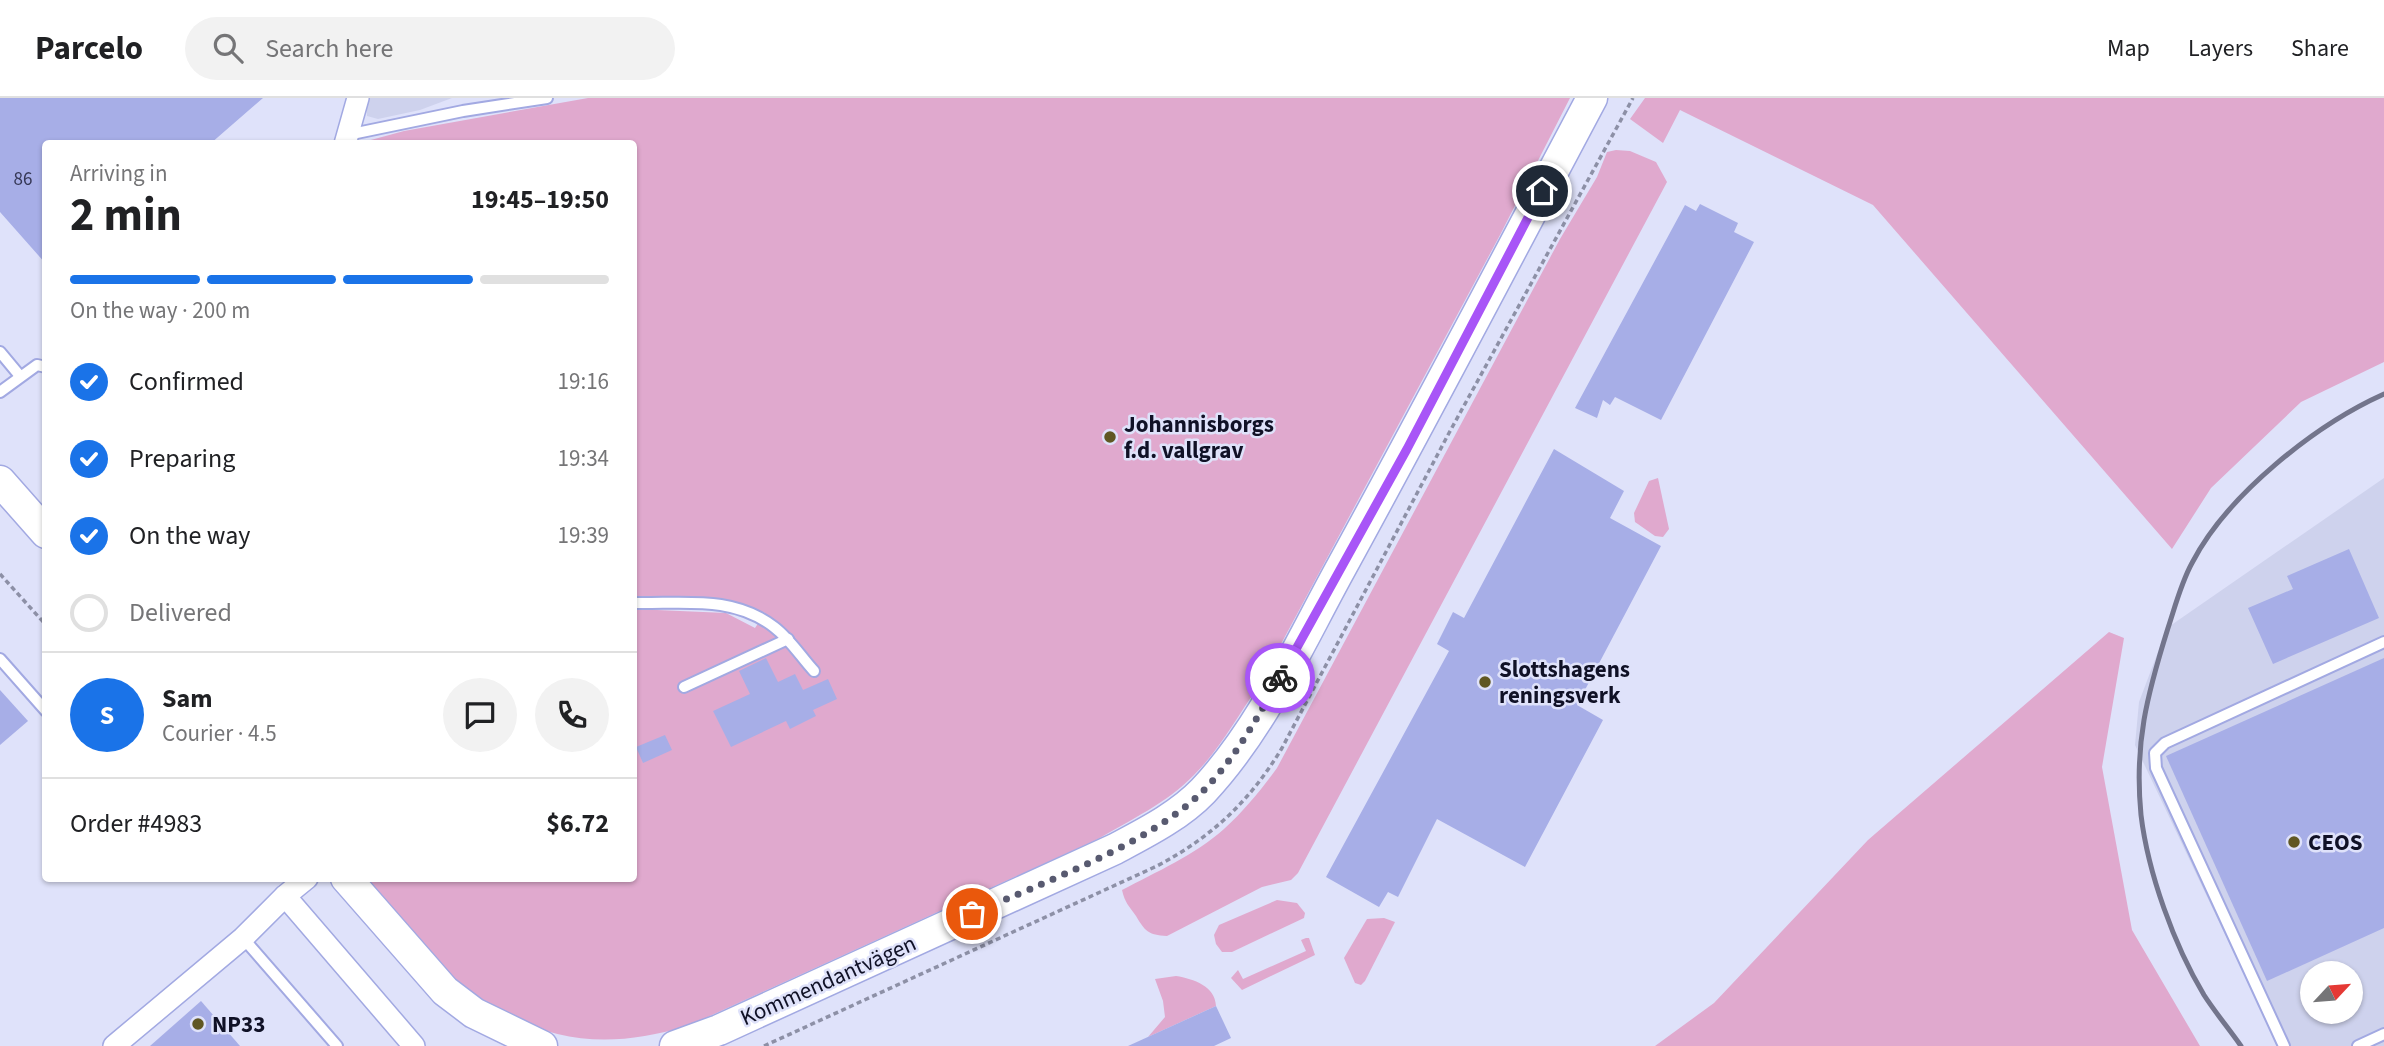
<!DOCTYPE html>
<meta charset="utf-8">
<style>
body{margin:0;font-family:"Source Sans 3",sans-serif;background:#f2f2f2;color:#202124;height:100vh;display:flex;flex-direction:column;font-size:26px;white-space:nowrap}
*{box-sizing:border-box;margin:0}
p{font-size:23px;color:#757577}
.icon{flex:none;width:38px;height:38px;fill:none;stroke:currentColor;stroke-width:2;stroke-linecap:round;stroke-linejoin:round}
.map{position:relative;flex:1;overflow:hidden}
.details{position:absolute;left:42px;top:42px;width:595px;height:742px;display:flex;flex-direction:column;background:#fff;border-radius:7px;box-shadow:0 2px 5px #0004}
.details>*{flex:none}
.needle{width:46px;rotate:64deg}
.buttons{position:absolute;left:2300px;top:863px;display:grid;gap:14px}
.buttons a{display:grid;place-items:center;width:63px;height:63px;border-radius:50%;background:#fff;box-shadow:0 2px 5px #0004;font-size:35px}
.pin{position:absolute;display:grid;place-items:center;width:60px;height:60px;color:#fff;margin:-30px;border:4px solid #fff;border-radius:50%;box-shadow:0 2px 7px #0007}
.courier{position:absolute;display:grid;place-items:center;width:70px;height:70px;margin:-35px;border:5px solid #a855f7;border-radius:50%;background:#fff;color:#222;box-shadow:0 2px 9px #0007}
.overview em{font-style:normal;font-weight:700}
.overview div{display:flex;flex-direction:column-reverse}
.overview{display:flex;align-items:center;justify-content:space-between;height:119px;padding:0 28px}
h1{font-size:46px;font-weight:700;line-height:52px}
.bar{display:grid;grid-template-columns:repeat(4,1fr);gap:10px 7px;align-content:center;height:84px;padding:0 28px}
.bar i{height:9px;border-radius:5px;background:#e0e0e0}
.bar .active{background:#1a73e8}
.bar p{grid-column:span 4}
.line{display:flex;align-items:center;gap:18px;padding:0 28px;border-top:2px solid #e0e0e0}
.line div{flex:1}
.round{display:grid;place-items:center;flex:none;width:74px;height:74px;border-radius:37px;background:#f2f2f2}
ol{padding:0 28px;list-style:none}
li{display:flex;align-items:center;gap:21px;height:77px}
li p{margin-inline-start:auto}
li .icon{padding:7px;border-radius:50%;background:#1a73e8;color:#fff;stroke-width:4}
li:last-child{color:#757577}
li i{width:38px;height:38px;border:4px solid #e0e0e0;border-radius:50%}
header{display:flex;align-items:center;gap:42px;box-sizing:border-box;height:98px;padding:0 35px;background:#fff;border-bottom:2px solid #e0e0e0}
header strong{font-size:33px}
nav{display:flex;gap:38px;margin-inline-start:auto;font-size:24px}
.search{width:490px;height:63px;background:#f2f2f2;display:flex;align-items:center;gap:18px;box-sizing:border-box;padding:0 24px;border-radius:38px;color:#757577;font-size:26px}
.map>svg:first-child{display:block}
</style>
<header>
<strong>Parcelo</strong>
<div class="search"><svg class="icon" aria-label="search" viewBox="0 0 24 24"><circle cx="10" cy="10" r="6"/><path d="M15 15l6 6"/></svg>Search here</div>
<nav><a>Map</a><a>Layers</a><a>Share</a></nav>
</header>
<div class="map">
<svg width="2384" height="948" viewBox="0 0 2384 948">
<rect width="100%" height="100%" fill="#dfe2fa"/>
<g fill="#ced2ed" fill-rule="evenodd">
<polygon points="369,0 452,0 420,12 378,21 367,18 366,5"/>
<path d="M 2384,380 L 2384,948 L 2278,948 L 2135,647 L 2139,604 L 2167,530 ZM 2312,875 L 2350,875 L 2350,914 L 2312,914 Z"/>
</g>
<g fill="#e0a9ce">
<path d="M 588,0 L 1570,0 L 1500,137 L 1258,589 C 1237,619 1220,651 1194,677 C 1167,705 1130,722 1098,741 L 688,928 C 618,948 566,948 501,914 C 491,909 478,904 469,896 C 430,862 398,819 364,781 L 634,780 L 634,511 L 726,515 L 755,530 L 765,515 L 745,507 L 634,498 L 634,46 L 356,46 L 404,33 Z"/>
<polygon points="1645,0 2384,0 2384,264 2301,304 2211,390 2172,451 1873,107 1680,12 1663,45 1630,21"/>
<path d="M 1616,52 L 1630,53 L 1656,64 L 1667,84 L 1298,775 L 1291,782 L 1262,789 L 1167,838 C 1148,837 1145,833 1136,818 C 1129,808 1125,805 1122,792 C 1156,774 1195,757 1224,731 C 1244,713 1261,692 1277,670 L 1560,141 L 1597,79 L 1607,54 Z"/>
<polygon points="1658,380 1669,431 1663,439 1655,438 1635,424 1634,415 1649,383"/>
<polygon points="2109,534 2124,540 2102,669 2132,832 2200,948 1655,948 1714,905 1868,742"/>
<polygon points="1277,802 1297,805 1305,815 1304,820 1232,854 1222,854 1216,846 1214,837 1219,827"/>
<polygon points="1384,820 1395,824 1365,883 1361,887 1355,885 1344,860 1367,821"/>
<polygon points="1306,840 1309,840 1315,857 1242,892 1231,880 1238,872 1243,881 1306,853 1301,842"/>
<path d="M 1176,878 C 1194,881 1215,888 1216,908 L 1148,939 L 1165,919 L 1163,903 L 1155,881 Z"/>
</g>
<g fill="#a7aee7">
<polygon points="0,0 263,0 210,46 46,46 46,166 0,114"/>
<polygon points="1700,106 1738,125 1734,134 1754,144 1661,322 1615,299 1610,307 1603,302 1597,320 1575,310 1685,107 1696,113"/>
<polygon points="1554,351 1624,393 1610,420 1661,448 1577,607 1603,622 1525,769 1437,721 1398,799 1388,794 1379,809 1326,779 1449,553 1437,546 1453,514 1464,520"/>
<polygon points="2349,451 2379,520 2273,566 2248,510 2293,491 2287,478"/>
<polygon points="766,560 778,584 795,576 803,592 828,581 837,601 813,612 816,618 790,631 786,623 731,649 713,613 750,596 739,573"/>
<polygon points="2384,560 2384,830 2267,883 2166,658"/>
<polygon points="0,592 28,623 0,647"/>
<polygon points="665,637 672,652 643,665 636,649"/>
<polygon points="201,903 240,948 150,948"/>
<polygon points="1216,908 1231,940 1214,948 1128,948"/>
</g>
<g fill="none" stroke-linecap="round" stroke-linejoin="round">
<defs>
<g id="lane">
<polyline points="347,37 463,13 547,0"/>
<polyline points="0,254 20,278"/>
<polyline points="0,294 37,267 46,269"/>
<path d="M 634,505 C 683,506 733,497 774,529 C 790,541 801,559 814,573"/>
<polyline points="0,561 46,613"/>
<polyline points="684,589 788,541"/>
<polyline points="243,840 337,948"/>
<polyline points="2284,948 2156,670 2155,655 2165,645 2384,544"/>
<polyline points="2358,948 2384,936"/>
</g>
<g id="street">
<polyline points="345,46 358,0"/>
<polyline points="285,798 414,948"/>
<polyline points="114,948 243,840 285,798 307,780"/>
</g>
<g id="secondary">
<polyline points="0,383 46,435"/>
<polyline points="346,780 445,893 474,915 542,948"/>
<path d="M 675,948 L 719,932 L 1115,751 C 1145,735 1179,718 1203,693 C 1263,629 1300,544 1342,468 C 1427,313 1509,156 1592,0"/>
</g>
</defs>
<use href="#lane" stroke="#a2a9e2" stroke-width="14"/>
<use href="#street" stroke="#a2a9e2" stroke-width="24"/>
<use href="#secondary" stroke="#a2a9e2" stroke-width="33"/>
<g stroke="#8d90a6" stroke-width="3.5" stroke-dasharray="5 3.5" stroke-linecap="butt">
<polyline points="0,476 46,527"/>
<path d="M 764,948 L 1157,768 C 1212,739 1250,703 1282,650 L 1449,335 L 1633,0"/>
</g>
<use href="#lane" stroke="#fff" stroke-width="10"/>
<use href="#street" stroke="#fff" stroke-width="21"/>
<use href="#secondary" stroke="#fff" stroke-width="30"/>
<path stroke="#73758c" stroke-width="5" d="M 2241,948 C 2229,931 2215,914 2204,897 C 2174,847 2148,775 2141,717 C 2134,646 2147,597 2168,530 C 2175,509 2181,485 2192,465 C 2227,397 2315,327 2384,296"/>
</g>
<g fill="none" stroke-linecap="round" stroke-linejoin="round">
<path stroke="#585a70" stroke-width="7" stroke-dasharray="0 12.6" d="M 972,816 C 1041,785 1148,747 1202,694 C 1235,661 1257,620 1280,580"/>
<polyline stroke="#a855f7" stroke-width="9" points="1280,580 1407,351 1542,93"/>
</g>
<g fill="#605723" stroke="#dfe2fa" stroke-width="2.5">
<circle cx="1110" cy="339" r="7"/>
<circle cx="1485" cy="584" r="7"/>
<circle cx="2294" cy="744" r="7"/>
<circle cx="198" cy="926" r="7"/>
</g>
<g text-anchor="middle" stroke-width="5" stroke-linejoin="round" paint-order="stroke">
<g font-size="19" fill="#363856">
<text x="23" y="87">86</text>
</g>
<g font-size="23" font-weight="bold" fill="#101126" stroke="#dfe2fa" text-anchor="start">
<text x="1124" y="334">Johannisborgs<tspan x="1124" dy="26">f.d. vallgrav</tspan></text>
<text x="1499" y="579">Slottshagens<tspan x="1499" dy="26">reningsverk</tspan></text>
<text x="2308" y="752">CEOS</text>
<text x="212" y="934">NP33</text>
</g>
<g font-size="23" fill="#101126" stroke="#dfe2fa">
<text transform="translate(828 882) rotate(-24)" y="8">Kommendantvägen</text>
</g>
</g>
</svg>
<div class="buttons">
<a><svg class="needle" viewBox="-14 -14 28 28"><path d="M0-13l5 13h-10z" fill="#e53935"/><path d="M0 13l5-13h-10z" fill="#757577"/></svg></a>
</div>
<div class="pin" style="left:972px;top:816px;background:#ea580c"><svg class="icon" aria-label="bag" viewBox="0 0 24 24"><path d="M5 8h14l-1 12H6zM9 8a3 3 0 0 1 6 0"/></svg></div>
<div class="pin" style="left:1542px;top:93px;background:#1f2937"><svg class="icon" aria-label="home" viewBox="0 0 24 24"><path d="M3 11l9-7 9 7M6 9v11h12V9"/></svg></div>
<div class="courier" style="left:1280px;top:580px"><svg class="icon" aria-label="bike" viewBox="0 0 24 24"><circle cx="6" cy="16" r="4"/><circle cx="18" cy="16" r="4"/><path d="M6 16l4-8h5l3 8M10 8l3 8H6M13 5h3"/></svg></div>
<section class="details">
<div class="overview"><div><h1>2 min</h1><p>Arriving in</p></div><em>19:45–19:50</em></div>
<div class="bar"><i class="active"></i><i class="active"></i><i class="active"></i><i></i><p>On the way · 200 m</p></div>
<ol>
<li><svg class="icon" aria-label="check" viewBox="0 0 24 24"><path d="M5 12l5 5 9-10"/></svg>Confirmed<p>19:16</p></li>
<li><svg class="icon" aria-label="check" viewBox="0 0 24 24"><path d="M5 12l5 5 9-10"/></svg>Preparing<p>19:34</p></li>
<li><svg class="icon" aria-label="check" viewBox="0 0 24 24"><path d="M5 12l5 5 9-10"/></svg>On the way<p>19:39</p></li>
<li><i></i>Delivered</li>
</ol>
<div class="line" style="height:126px"><b class="round" style="background:#1a73e8;color:#fff">S</b><div><b>Sam</b><p>Courier · 4.5</p></div><a class="round"><svg class="icon" aria-label="chat" viewBox="0 0 24 24"><path d="M4 5h16v11H9l-5 4z"/></svg></a><a class="round"><svg class="icon" aria-label="phone" viewBox="0 0 24 24"><path d="M5 4h4l2 5-3 2q2 4 5 5l2-3 5 2v4C11 20 4 13 5 4z"/></svg></a></div>
<div class="line" style="height:91px"><div>Order #4983</div><b>$6.72</b></div>
</section>
</div>
